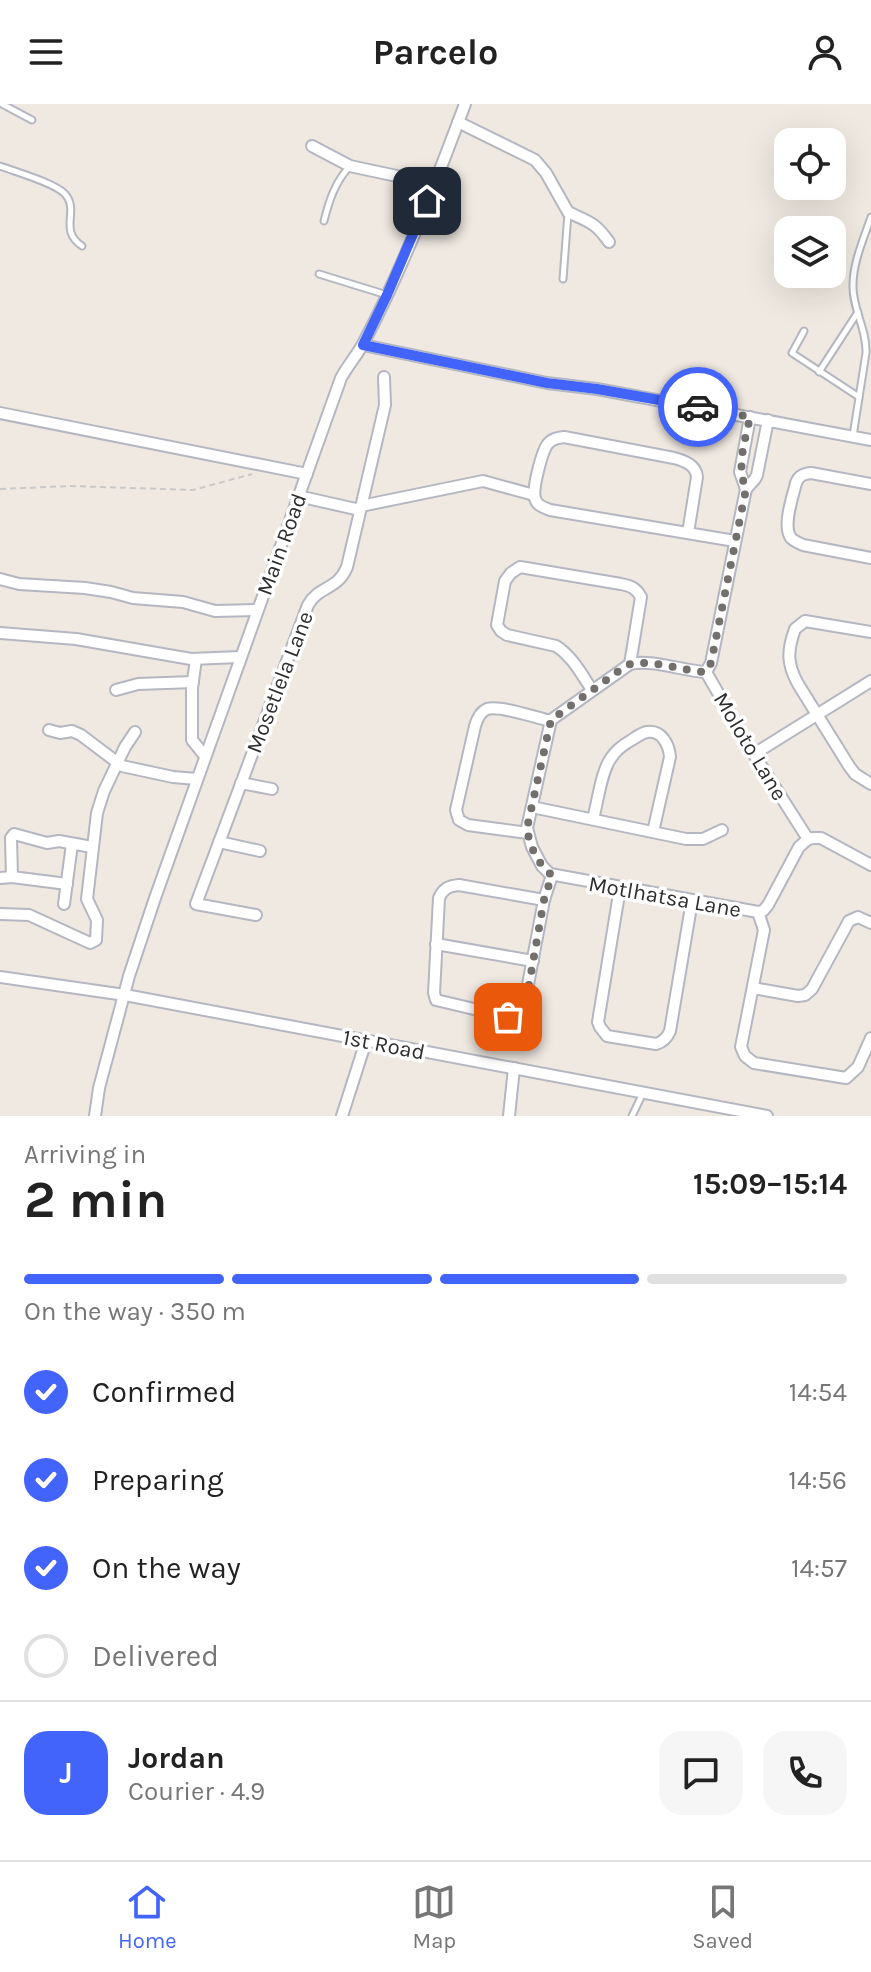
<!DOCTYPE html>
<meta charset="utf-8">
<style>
body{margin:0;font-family:Karla,sans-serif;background:#f6f6f6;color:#222;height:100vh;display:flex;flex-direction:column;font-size:30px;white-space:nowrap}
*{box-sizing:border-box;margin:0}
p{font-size:26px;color:#767676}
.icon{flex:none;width:44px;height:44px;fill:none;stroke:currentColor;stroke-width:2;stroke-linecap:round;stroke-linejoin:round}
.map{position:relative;height:1012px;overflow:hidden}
.drawer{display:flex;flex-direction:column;background:#fff;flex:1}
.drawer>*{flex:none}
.fabs{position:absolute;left:774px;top:24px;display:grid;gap:16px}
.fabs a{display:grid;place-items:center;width:72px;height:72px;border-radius:16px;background:#fff;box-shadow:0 8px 32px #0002;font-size:40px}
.pin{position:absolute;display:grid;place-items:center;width:68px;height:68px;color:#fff;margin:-34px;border-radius:16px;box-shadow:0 4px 12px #0006}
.courier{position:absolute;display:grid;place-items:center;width:80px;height:80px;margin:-40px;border:6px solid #4264fb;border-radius:50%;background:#fff;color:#222;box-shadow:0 2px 10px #0007}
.headline em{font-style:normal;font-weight:700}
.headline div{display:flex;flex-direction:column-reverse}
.headline{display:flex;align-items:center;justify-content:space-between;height:136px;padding:0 24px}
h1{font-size:52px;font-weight:700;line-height:60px}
.bar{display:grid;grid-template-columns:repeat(4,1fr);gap:12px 8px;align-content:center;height:96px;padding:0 24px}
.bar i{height:10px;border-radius:6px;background:#e0e0e0}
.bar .on{background:#4264fb}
.bar p{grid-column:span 4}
.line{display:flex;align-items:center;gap:20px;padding:0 24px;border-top:2px solid #e0e0e0}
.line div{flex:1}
.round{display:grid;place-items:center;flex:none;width:84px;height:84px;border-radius:24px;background:#f6f6f6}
ol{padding:0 24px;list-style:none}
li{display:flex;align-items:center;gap:24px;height:88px}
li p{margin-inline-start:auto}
li .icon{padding:8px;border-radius:50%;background:#4264fb;color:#fff;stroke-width:4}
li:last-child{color:#767676}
li i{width:44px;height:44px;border:4px solid #e0e0e0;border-radius:50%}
header{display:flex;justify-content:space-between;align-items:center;height:104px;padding:0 24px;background:#fff;font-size:36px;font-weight:700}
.tab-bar{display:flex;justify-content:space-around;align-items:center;height:112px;border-top:2px solid #e0e0e0;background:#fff;font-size:22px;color:#767676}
.tab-bar a{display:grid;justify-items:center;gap:4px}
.tab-bar .on{color:#4264fb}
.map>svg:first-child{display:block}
</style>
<header><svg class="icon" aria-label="menu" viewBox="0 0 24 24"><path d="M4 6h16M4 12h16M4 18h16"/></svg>Parcelo<svg class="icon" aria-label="person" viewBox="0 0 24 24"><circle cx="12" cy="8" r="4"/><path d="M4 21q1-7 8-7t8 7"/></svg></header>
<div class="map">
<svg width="871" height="1012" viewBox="0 0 871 1012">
<rect width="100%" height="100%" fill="#efe9e1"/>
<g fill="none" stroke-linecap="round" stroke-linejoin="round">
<defs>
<g id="service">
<polyline points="2,0 32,16"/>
<path d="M 0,62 C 16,68 55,79 65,90 C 80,107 58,126 82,142"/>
<path d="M 324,117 C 329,97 335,78 350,62"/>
<polyline points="319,170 387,191"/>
<polyline points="563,175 568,109"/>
<polyline points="804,227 792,249 859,293"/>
<polyline points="819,268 858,208"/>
<path d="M 853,332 L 866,249 C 867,225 852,204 853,181 C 853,158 864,134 871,113"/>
<polyline points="632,1012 643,989"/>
</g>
<g id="minor">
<path d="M 458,18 L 535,56 L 546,69 L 568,108 C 589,118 595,118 609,138"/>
<polyline points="312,42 350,62 434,80"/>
<polyline points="363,241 547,279 597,285 871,336"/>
<polyline points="0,309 307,370"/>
<path d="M 871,380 L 811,369 C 804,370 799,371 796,379 C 793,392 782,422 791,434 C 794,437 799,439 803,441 L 871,454"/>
<polyline points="746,385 755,375 757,371 768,316"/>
<polyline points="746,385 740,368 750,313"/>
<polyline points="298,392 360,406"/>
<polyline points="361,402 483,377 534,391"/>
<path d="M 688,429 L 697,373 C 696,361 685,357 674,354 L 564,333 C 557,334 551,335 547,341 C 542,348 532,385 535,394 C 537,402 543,403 550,406 L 735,437"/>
<polyline points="0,475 19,480 85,484 111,488 133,494 183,498 215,507 257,506"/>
<path d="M 871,528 L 805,517 L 795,525 C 787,547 787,560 798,580 L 849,662 L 855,670 L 871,680"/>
<polyline points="0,529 76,535 191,555 240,553"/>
<polyline points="196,555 192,584 192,636 205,652"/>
<polyline points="706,568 748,641 808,735"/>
<polyline points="706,568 711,559 746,385"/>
<polyline points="116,586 138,580 193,578"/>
<path d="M 592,586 C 582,571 572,552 556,542 L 507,531 L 501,527 L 497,521 L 505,477 L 511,469 L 520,463 L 621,480 C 631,482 636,484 641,493 L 630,560"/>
<polyline points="551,616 527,724 532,743 542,762 550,770 758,808 763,807 768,801 799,743 808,735"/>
<path d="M 551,616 L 630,560 C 653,555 682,567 706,568"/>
<polyline points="49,626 60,629 72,627 81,631 122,662 173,673 197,675"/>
<polyline points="754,650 871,577"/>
<polyline points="241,679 272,685"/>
<polyline points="532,703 686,735 703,735 722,726"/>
<path d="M 593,715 C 598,697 601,668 611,654 C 616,646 623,641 630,637 C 635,634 641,629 647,628 C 662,626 669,641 670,653 L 653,728"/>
<path d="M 528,729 L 468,721 L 459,716 L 456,706 L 475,622 C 477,615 480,608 487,605 C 499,601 534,613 547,616 L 551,616"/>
<polyline points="808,735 813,734 821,734 871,761"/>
<polyline points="219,738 260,747"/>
<polyline points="12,773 11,734 14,730 47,739 59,737 92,743"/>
<polyline points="0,774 12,773 67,780"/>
<path d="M 620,784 L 598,918 L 600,923 L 607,932 L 656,940 C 663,938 667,934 670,927 L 692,797"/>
<path d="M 544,796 L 459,781 C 448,782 443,785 439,794 L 434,889 L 436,896 L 508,913 L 516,912 L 523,907 L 544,796 L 552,771"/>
<polyline points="64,800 72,740"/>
<polyline points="758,808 764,826 741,943 745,952 754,959 846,974 858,963 871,934"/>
<polyline points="0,810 29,811 90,839 96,836 97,816 87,795 97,709 104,687 125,643 135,628"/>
<path d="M 256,811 L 196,800 L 308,501 C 319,481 337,487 347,463 L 385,301 L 384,273"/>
<polyline points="436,840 533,857"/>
<polyline points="0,873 125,891 767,1012"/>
<polyline points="753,884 798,892 805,891 812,885 849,817 858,813 871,819"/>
<path d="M 95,1012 L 99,984 L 129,872 L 155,794 L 341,274 C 348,261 358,250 364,238 C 404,162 435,80 465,0"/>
<polyline points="342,1012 366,937"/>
<polyline points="509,1012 514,964"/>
</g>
</defs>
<use href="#service" stroke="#b4b7c1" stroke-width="9"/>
<use href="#minor" stroke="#b4b7c1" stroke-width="14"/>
<polyline stroke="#c9c9c9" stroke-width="2" stroke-dasharray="6 4" stroke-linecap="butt" points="0,385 69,382 193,386 252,370"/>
<use href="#service" stroke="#fff" stroke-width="5"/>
<use href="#minor" stroke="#fff" stroke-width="10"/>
</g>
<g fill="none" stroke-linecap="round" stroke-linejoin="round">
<path stroke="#726f6d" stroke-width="8" stroke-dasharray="0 14.4" d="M 508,913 L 516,912 L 525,903 L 544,796 L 552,771 C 538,761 529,741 527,724 L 551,616 L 627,561 C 652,554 680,567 706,568 L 711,559 L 746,385 C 736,362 745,337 750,313 L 698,303"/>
<polyline stroke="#4264fb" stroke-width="10" points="427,97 387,191 363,241 547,279 597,285 698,303"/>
</g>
<g text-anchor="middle" stroke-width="7" stroke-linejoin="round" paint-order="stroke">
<g font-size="22" fill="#2e2e2e" stroke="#fff">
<text transform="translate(281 440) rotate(-70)" y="8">Main Road</text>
<text transform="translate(279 578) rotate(-69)" y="8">Mosetlela Lane</text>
<text transform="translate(751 642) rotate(59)" y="8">Moloto Lane</text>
<text transform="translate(665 792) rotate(10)" y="8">Motlhatsa Lane</text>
<text transform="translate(384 940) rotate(11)" y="8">1st Road</text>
</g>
</g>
</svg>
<div class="fabs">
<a><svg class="icon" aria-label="locate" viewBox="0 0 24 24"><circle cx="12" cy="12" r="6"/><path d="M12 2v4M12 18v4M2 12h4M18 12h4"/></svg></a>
<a><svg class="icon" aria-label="layers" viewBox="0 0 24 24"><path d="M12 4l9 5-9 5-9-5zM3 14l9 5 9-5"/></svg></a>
</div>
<div class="pin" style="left:508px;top:913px;background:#ea580c"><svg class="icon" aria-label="bag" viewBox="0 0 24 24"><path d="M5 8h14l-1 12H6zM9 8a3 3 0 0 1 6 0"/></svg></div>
<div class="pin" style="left:427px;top:97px;background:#1f2937"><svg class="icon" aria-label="home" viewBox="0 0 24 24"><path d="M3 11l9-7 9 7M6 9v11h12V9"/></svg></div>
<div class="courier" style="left:698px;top:303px"><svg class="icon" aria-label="car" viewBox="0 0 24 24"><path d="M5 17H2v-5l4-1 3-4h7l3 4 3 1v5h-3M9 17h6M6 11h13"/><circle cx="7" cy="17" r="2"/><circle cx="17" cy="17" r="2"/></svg></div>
</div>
<section class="drawer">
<div class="headline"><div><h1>2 min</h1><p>Arriving in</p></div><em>15:09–15:14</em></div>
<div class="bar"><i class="on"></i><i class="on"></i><i class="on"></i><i></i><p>On the way · 350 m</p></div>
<ol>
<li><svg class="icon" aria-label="check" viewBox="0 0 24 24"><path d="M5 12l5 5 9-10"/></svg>Confirmed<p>14:54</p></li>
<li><svg class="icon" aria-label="check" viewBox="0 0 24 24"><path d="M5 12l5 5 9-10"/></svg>Preparing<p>14:56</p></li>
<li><svg class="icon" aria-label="check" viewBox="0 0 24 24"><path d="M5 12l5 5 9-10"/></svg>On the way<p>14:57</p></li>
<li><i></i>Delivered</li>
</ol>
<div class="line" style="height:144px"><b class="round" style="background:#4264fb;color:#fff">J</b><div><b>Jordan</b><p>Courier · 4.9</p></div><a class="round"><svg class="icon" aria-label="chat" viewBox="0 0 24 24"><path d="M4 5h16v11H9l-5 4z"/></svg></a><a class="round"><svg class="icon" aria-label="phone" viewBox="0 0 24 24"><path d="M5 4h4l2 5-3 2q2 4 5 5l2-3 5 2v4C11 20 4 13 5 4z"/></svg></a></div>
</section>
<nav class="tab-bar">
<a class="on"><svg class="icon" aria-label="home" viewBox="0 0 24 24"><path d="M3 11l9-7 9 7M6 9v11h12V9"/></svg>Home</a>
<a><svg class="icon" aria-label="map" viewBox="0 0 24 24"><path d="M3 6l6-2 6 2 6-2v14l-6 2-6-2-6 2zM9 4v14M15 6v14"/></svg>Map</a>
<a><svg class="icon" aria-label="saved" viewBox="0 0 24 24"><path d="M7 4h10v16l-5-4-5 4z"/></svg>Saved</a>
</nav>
